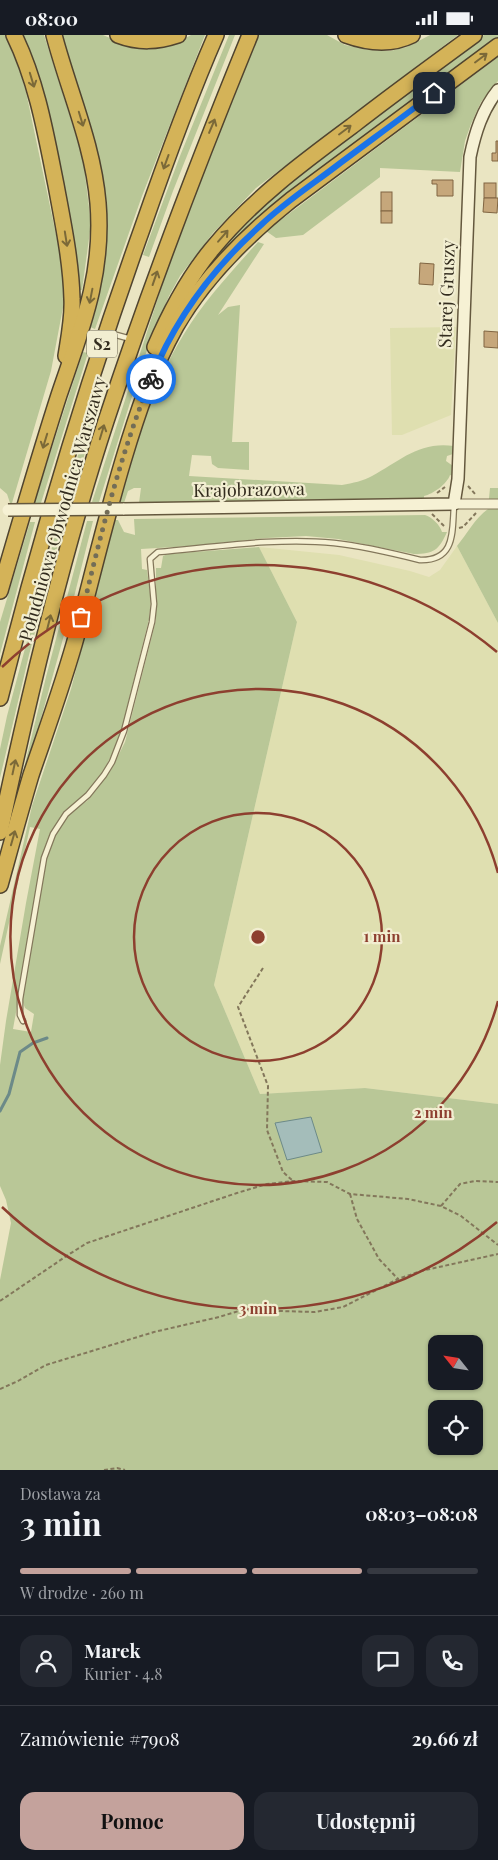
<!DOCTYPE html>
<html lang="pl">
<meta charset="utf-8">
<style>
body{margin:0;font-family:"Playfair Display",serif;background:#242831;color:#f1f3f6;height:100vh;display:flex;flex-direction:column;font-size:19px;white-space:nowrap}
*{box-sizing:border-box;margin:0}
p{font-size:16px;color:#9ea1a6}
.icon{flex:none;width:28px;height:28px;fill:none;stroke:currentColor;stroke-width:2;stroke-linecap:round;stroke-linejoin:round}
.map{position:relative;height:1435px;overflow:hidden}
.drawer{display:flex;flex-direction:column;background:#171b24;flex:1}
.drawer>*{flex:none}
.needle{width:32px;rotate:300deg}
.controls{position:absolute;left:428px;top:1300px;display:grid;gap:10px}
.controls a{display:grid;place-items:center;width:55px;height:55px;border-radius:10px;background:#171b24;box-shadow:0 1px 4px #0004;font-size:25px}
.pin{position:absolute;display:grid;place-items:center;width:42px;height:42px;color:#fff;margin:-21px;border-radius:10px;box-shadow:0 2px 8px #0006}
.courier{position:absolute;display:grid;place-items:center;width:50px;height:50px;margin:-25px;border:4px solid #1a73e8;border-radius:50%;background:#fff;color:#222;box-shadow:0 1px 6px #0007}
.headline em{font-style:normal;font-weight:700}
.headline div{display:flex;flex-direction:column-reverse}
.headline{display:flex;align-items:center;justify-content:space-between;height:85px;padding:0 20px}
h1{font-size:32px;font-weight:700;line-height:38px}
.bar{display:grid;grid-template-columns:repeat(4,1fr);gap:8px 5px;align-content:center;height:60px;padding:0 20px}
.bar i{height:6px;border-radius:4px;background:#363941}
.bar .active{background:#c4a29c}
.bar p{grid-column:span 4}
.line{display:flex;align-items:center;gap:12px;padding:0 20px;border-top:1px solid #363941}
.line div{flex:1}
.round{display:grid;place-items:center;flex:none;width:52px;height:52px;border-radius:15px;background:#242831}
.primary-button{display:flex;gap:10px;margin-top:auto;padding:10px 20px}
.primary-button a{flex:1;height:58px;border-radius:15px;background:#c4a29c;color:#111;font-size:20px;font-weight:700;line-height:58px;text-align:center}
.primary-button a+a{background:#242831;color:#f1f3f6}
.status{display:flex;justify-content:space-between;align-items:center;height:35px;padding:0 25px;background:#171b24;direction:ltr}
.status svg{height:14px;fill:currentColor}
.map>svg:first-child{display:block}
</style>
<div class="status"><b>08:00</b><svg viewBox="0 0 49 12"><path d="M0 12V9h3v3zM5 12V6h3v6zM10 12V3h3v9zM15 12V0h3v12zM26 1h20v11H26zM47 4h2v5h-2z"/></svg></div>
<div class="map">
<svg width="498" height="1435" viewBox="0 0 498 1435">
<rect width="100%" height="100%" fill="#eae5c2"/>
<g fill="#dfdfb0">
<polygon points="456,292 451,380 402,400 392,400 390,293"/>
<polygon points="457,511 498,588 498,1069 365,1053 260,1059 214,950 297,587 259,512 339,520 410,536 429,542 440,535"/>
</g>
<g fill="#b9c797" fill-rule="evenodd">
<polygon points="0,0 5,0 19,34 26,57 59,214 62,233 64,267 51,336 12,468 10,468 7,459 0,453"/>
<path d="M 23,0 L 44,0 L 83,123 L 91,189 L 82,255 L 78,255 C 74,211 67,169 59,126 C 51,83 42,39 23,0 Z"/>
<path d="M 61,0 L 103,0 L 124,9 L 182,5 L 191,0 L 205,0 L 142,161 L 95,294 L 90,292 C 100,251 111,206 106,163 C 99,107 78,53 61,0 Z"/>
<polygon points="229,0 235,0 173,156 149,222 143,220 180,121"/>
<polygon points="259,0 327,0 345,10 369,15 390,16 407,12 430,0 458,0 256,153 213,198 180,241 169,261 144,323 99,467 92,467 168,232 194,161"/>
<path d="M 484,0 L 498,0 L 498,2 L 349,112 L 253,188 L 232,207 L 197,247 C 223,212 246,185 279,155 Z"/>
<polygon points="498,22 498,46 481,67 471,89 465,106 460,137 380,133 380,142 303,200 276,203 266,196"/>
<path d="M 258,207 L 264,209 L 218,280 L 228,272 L 240,270 L 232,407 L 249,407 L 249,435 L 218,433 L 212,429 L 211,421 L 192,420 L 189,441 L 342,450 C 353,448 363,446 372,441 C 400,426 419,406 454,411 L 453,419 L 447,421 L 446,426 L 453,431 L 453,441 L 450,440 C 447,449 433,459 424,461 L 424,465 L 139,468 L 141,453 L 134,453 L 128,456 L 124,468 L 120,467 C 136,411 152,350 184,299 C 204,266 232,236 258,207 Z"/>
<polygon points="83,317 88,318 41,468 34,468"/>
<polygon points="89,383 95,385 70,467 64,467"/>
<path d="M 490,453 L 498,453 L 498,588 L 457,511 C 467,499 475,483 488,474 Z"/>
<path d="M 425,480 C 432,482 440,490 442,497 L 447,497 C 439,515 434,519 414,519 L 338,504 L 306,501 L 267,503 L 191,511 L 141,514 L 142,534 L 147,535 L 151,565 L 149,584 L 119,705 L 102,739 L 86,758 L 69,773 L 59,784 L 46,809 L 13,994 L 31,997 L 34,979 L 25,973 L 22,965 L 46,825 L 55,801 L 64,786 L 74,775 L 87,766 L 100,750 L 114,729 L 125,707 L 156,585 L 156,533 L 161,533 L 163,521 L 168,519 L 259,512 L 297,587 L 214,950 L 260,1059 L 365,1053 L 498,1069 L 498,1435 L 0,1435 L 0,1245 L 11,1188 L 6,1165 L 0,1151 L 0,1030 L 6,986 L 26,868 L 40,794 L 30,792 L 0,929 L 0,911 L 32,771 L 71,654 L 115,485 L 118,485 L 124,497 L 135,500 L 134,484 ZM 436,1309 L 474,1309 L 474,1346 L 436,1346 ZM 436,1374 L 474,1374 L 474,1411 L 436,1411 Z"/>
<polygon points="59,486 64,486 29,620 0,743 0,714 7,681"/>
<polygon points="87,486 93,486 69,582 27,734 24,733 46,642"/>
<polygon points="30,487 35,487 0,619 0,587"/>
</g>
<polygon fill="#a4bdba" stroke="#6c8a88" points="311,1082 322,1117 287,1125 275,1088"/>
<g fill="none" stroke-linecap="round" stroke-linejoin="round">
<polyline stroke="#6c8a88" stroke-width="3" points="0,1076 9,1059 20,1017 33,1008 47,1003"/>
</g>
<g fill="#c6a77b" stroke="#806542">
<polygon points="496,106 498,106 498,126 492,126 492,118 496,118"/>
<polygon points="432,145 453,145 453,161 437,161 437,149 432,149"/>
<rect x="484" y="148" width="12" height="15"/>
<rect x="381" y="157" width="11" height="19"/>
<polygon points="484,163 498,163 497,178 483,177"/>
<rect x="381" y="176" width="11" height="12"/>
<polygon points="420,228 434,229 433,250 419,249"/>
<polygon points="484,296 498,297 498,313 484,312"/>
</g>
<g fill="none" stroke-linecap="round" stroke-linejoin="round">
<defs>
<g id="lane">
<polyline points="109,298 131,304"/>
<path d="M 23,986 L 20,980 L 20,964 L 44,823 L 53,799 L 66,779 L 88,760 L 104,740 L 112,727 L 124,696 L 152,587 L 154,569 L 150,524 L 158,517 C 215,512 278,502 334,508 C 363,511 392,518 420,525 C 456,526 452,496 454,471"/>
</g>
<polyline id="street" points="454,469 498,469"/>
<path id="secondary" d="M 123,474 L 454,469 L 458,444 L 470,122 C 475,98 482,75 498,55"/>
<g id="highway">
<path d="M 14,0 C 37,47 46,100 56,150 C 63,188 71,226 72,264 C 73,282 69,302 66,321"/>
<path d="M 118,0 C 139,8 157,7 178,0"/>
<path d="M 346,0 C 368,8 390,11 412,0"/>
<path d="M 155,312 C 170,277 188,243 212,214 C 252,165 302,128 352,91 C 392,60 433,30 474,0"/>
<path d="M 0,556 C 19,491 38,425 59,360 C 81,295 104,240 98,168 C 93,109 69,57 54,0"/>
<path d="M 0,663 C 40,504 87,348 142,194 C 165,128 188,64 216,0"/>
<path d="M 0,797 C 29,659 62,520 106,386 C 149,255 198,127 250,0"/>
<path d="M 0,850 C 10,814 20,777 31,740 C 47,693 64,647 77,599 C 92,541 106,483 123,426 C 137,379 152,334 176,291 C 205,241 246,201 291,165 L 498,11"/>
</g>
</defs>
<use href="#lane" stroke="#83775b" stroke-width="7"/>
<use href="#street" stroke="#83775b" stroke-width="11"/>
<use href="#secondary" stroke="#64583e" stroke-width="14"/>
<use href="#highway" stroke="#50442f" stroke-width="18"/>
<g stroke="#83775b" stroke-width="2" stroke-dasharray="4 2.5" stroke-linecap="butt">
<polyline points="468,451 476,460"/>
<polyline points="437,458 445,452"/>
<polyline points="432,479 445,492"/>
<polyline points="459,493 463,492 476,478"/>
<polyline points="263,933 238,972 268,1051 267,1095 283,1137 293,1146"/>
<polyline points="350,1159 357,1184 379,1224 398,1244"/>
<polyline points="441,1171 460,1149 475,1146 498,1147"/>
<polyline points="0,1266 68,1220 87,1208 237,1158 267,1149 293,1146 327,1147 350,1159 408,1164 441,1171 461,1181 498,1210"/>
<polyline points="0,1354 18,1346 46,1330 154,1297 219,1282 242,1275 315,1277 343,1272 398,1244 421,1236 498,1219"/>
<polyline points="104,1435 117,1433 125,1435"/>
</g>
<use href="#lane" stroke="#f6f1d4" stroke-width="4.5"/>
<use href="#street" stroke="#f6f1d4" stroke-width="9"/>
<use href="#secondary" stroke="#f6f1d4" stroke-width="11"/>
<use href="#highway" stroke="#d4b358" stroke-width="15"/>
<defs>
<polyline id="secondary-bridge" points="8,475 123,474"/>
</defs>
<use href="#secondary-bridge" stroke="#64583e" stroke-width="14" stroke-linecap="butt"/>
<use href="#secondary-bridge" stroke="#f6f1d4" stroke-width="11"/>
</g>
<defs><path id="oneway-shaft" d="M-6 0H5M1.5-3L5.5 0L1.5 3" fill="none" stroke-width="1.6" stroke-linecap="round" stroke-linejoin="round" transform="scale(1.25)"/></defs>
<g stroke="#7b6938">
<use href="#oneway-shaft" transform="translate(481 23) rotate(-37)"/>
<use href="#oneway-shaft" transform="translate(32 45) rotate(73)"/>
<use href="#oneway-shaft" transform="translate(81 84) rotate(73)"/>
<use href="#oneway-shaft" transform="translate(212 91) rotate(-67)"/>
<use href="#oneway-shaft" transform="translate(345 95) rotate(-37)"/>
<use href="#oneway-shaft" transform="translate(166 127) rotate(110)"/>
<use href="#oneway-shaft" transform="translate(223 201) rotate(-49)"/>
<use href="#oneway-shaft" transform="translate(66 204) rotate(81)"/>
<use href="#oneway-shaft" transform="translate(155 243) rotate(-71)"/>
<use href="#oneway-shaft" transform="translate(91 261) rotate(101)"/>
<use href="#oneway-shaft" transform="translate(102 397) rotate(-73)"/>
<use href="#oneway-shaft" transform="translate(45 406) rotate(107)"/>
<use href="#oneway-shaft" transform="translate(49 587) rotate(-76)"/>
<use href="#oneway-shaft" transform="translate(14 732) rotate(-78)"/>
<use href="#oneway-shaft" transform="translate(13 803) rotate(-74)"/>
</g>
<g fill="none" stroke-linecap="round" stroke-linejoin="round">
<path stroke="#736d57" stroke-width="5" stroke-dasharray="0 9" d="M 81,582 C 100,502 120,420 151,344"/>
<path stroke="#1a73e8" stroke-width="6" d="M 151,344 C 175,284 213,233 261,190 C 285,167 313,149 339,129 C 371,105 403,82 434,58"/>
</g>
<g fill="none" stroke="#8d3f2f" stroke-width="2.5">
<circle cx="258" cy="902" r="124"/>
<path d="M498 966A248 248 0 1 1 498 838"/>
<path d="M497 1187A372 372 0 0 1 2 1172M2 632A372 372 0 0 1 497 617"/>
</g>
<g text-anchor="middle" stroke-width="4.5" stroke-linejoin="round" paint-order="stroke">
<rect fill="#f2eed1" stroke="#6c6654" stroke-width="1" x="87" y="295.5" width="30" height="27" rx="4"/>
<g font-size="16" font-weight="bold" fill="#332c1e">
<text x="102" y="315">S2</text>
</g>
<g font-size="18" fill="#332c1e" stroke="#f2eed1">
<text transform="translate(447 259) rotate(-88)" y="6">Starej Gruszy</text>
<text transform="translate(249 455) rotate(-1)" y="6">Krajobrazowa</text>
<text transform="translate(63 474) rotate(-74)" y="6">Południowa Obwodnica Warszawy</text>
</g>
</g>
<circle cx="258" cy="902" r="8" fill="#8d3f2f" stroke="#f2eed1" stroke-width="2.5"/>
<g font-size="15" text-anchor="middle" font-weight="bold" fill="#8d3f2f" stroke="#f2eed1" stroke-width="4.5" stroke-linejoin="round" paint-order="stroke">
<text x="382" y="907">1 min</text>
<text x="433" y="1083">2 min</text>
<text x="258" y="1279">3 min</text>
</g>
</svg>
<div class="controls">
<a><svg class="needle" viewBox="-14 -14 28 28"><path d="M0-13l5 13h-10z" fill="#e53935"/><path d="M0 13l5-13h-10z" fill="#9ea1a6"/></svg></a>
<a><svg class="icon" aria-label="locate" viewBox="0 0 24 24"><circle cx="12" cy="12" r="6"/><path d="M12 2v4M12 18v4M2 12h4M18 12h4"/></svg></a>
</div>
<div class="pin" style="left:81px;top:582px;background:#ea580c"><svg class="icon" aria-label="bag" viewBox="0 0 24 24"><path d="M5 8h14l-1 12H6zM9 8a3 3 0 0 1 6 0"/></svg></div>
<div class="pin" style="left:434px;top:58px;background:#1f2937"><svg class="icon" aria-label="home" viewBox="0 0 24 24"><path d="M3 11l9-7 9 7M6 9v11h12V9"/></svg></div>
<div class="courier" style="left:151px;top:344px"><svg class="icon" aria-label="bike" viewBox="0 0 24 24"><circle cx="6" cy="16" r="4"/><circle cx="18" cy="16" r="4"/><path d="M6 16l4-8h5l3 8M10 8l3 8H6M13 5h3"/></svg></div>
</div>
<section class="drawer">
<div class="headline"><div><h1>3 min</h1><p>Dostawa za</p></div><em>08:03–08:08</em></div>
<div class="bar"><i class="active"></i><i class="active"></i><i class="active"></i><i></i><p>W drodze · 260 m</p></div>
<div class="line" style="height:90px"><a class="round"><svg class="icon" aria-label="person" viewBox="0 0 24 24"><circle cx="12" cy="8" r="4"/><path d="M4 21q1-7 8-7t8 7"/></svg></a><div><b>Marek</b><p>Kurier · 4.8</p></div><a class="round"><svg class="icon" aria-label="chat" viewBox="0 0 24 24"><path d="M4 5h16v11H9l-5 4z"/></svg></a><a class="round"><svg class="icon" aria-label="phone" viewBox="0 0 24 24"><path d="M5 4h4l2 5-3 2q2 4 5 5l2-3 5 2v4C11 20 4 13 5 4z"/></svg></a></div>
<div class="line" style="height:65px"><div>Zamówienie #7908</div><b>29.66 zł</b></div>
<div class="primary-button"><a>Pomoc</a><a>Udostępnij</a></div>
</section>
